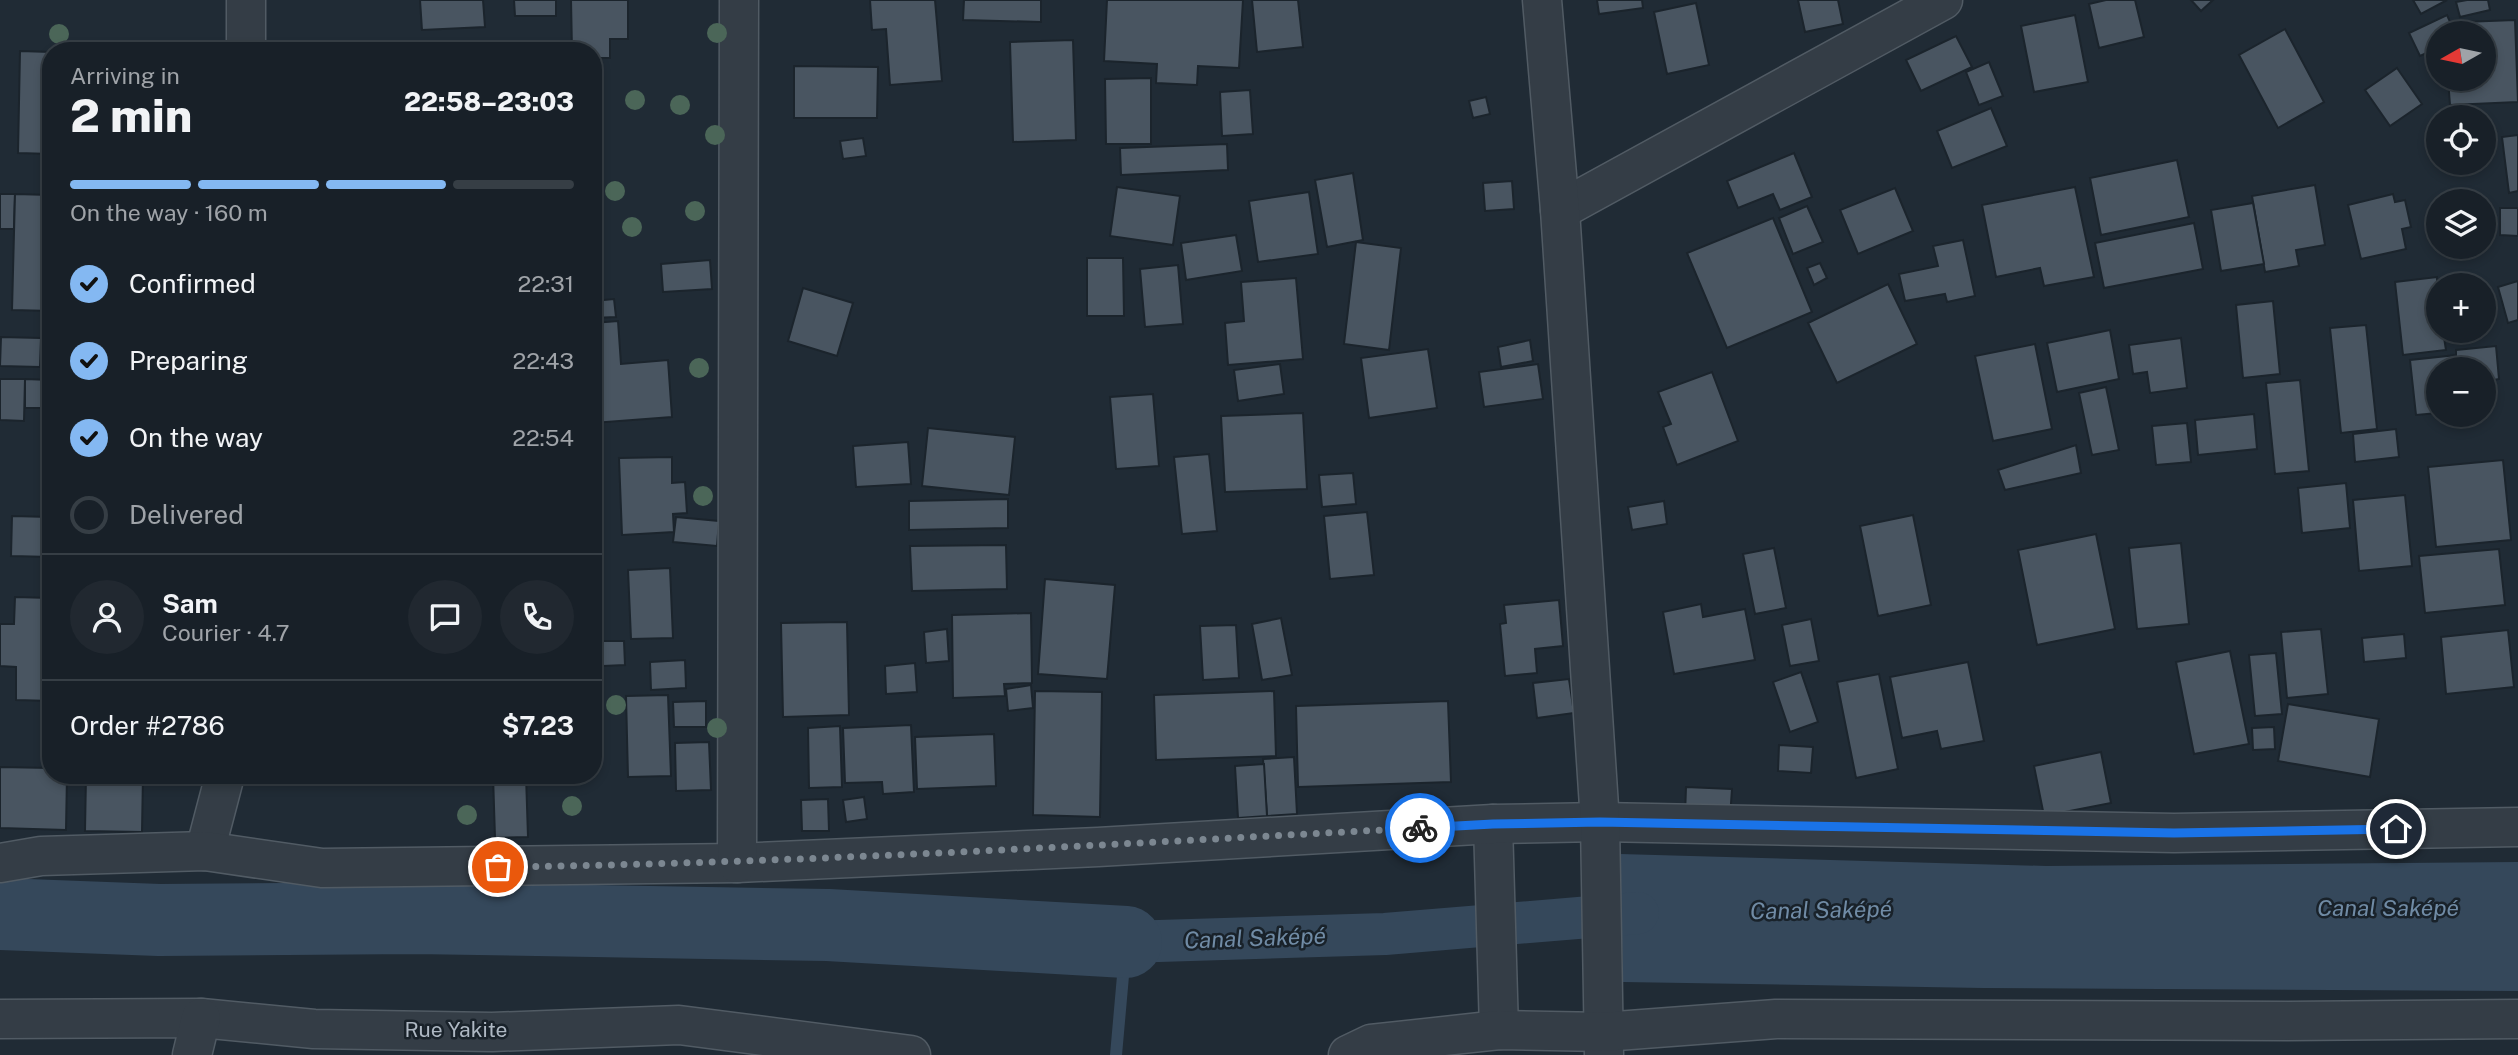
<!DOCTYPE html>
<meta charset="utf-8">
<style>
body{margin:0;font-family:"Public Sans",sans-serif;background:#212830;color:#f1f3f6;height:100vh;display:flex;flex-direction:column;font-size:26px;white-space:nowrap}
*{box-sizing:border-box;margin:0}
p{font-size:23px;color:#9fa3a8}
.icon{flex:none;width:38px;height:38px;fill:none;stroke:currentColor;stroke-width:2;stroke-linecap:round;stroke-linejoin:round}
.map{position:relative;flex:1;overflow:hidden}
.sheet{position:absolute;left:42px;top:42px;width:560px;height:742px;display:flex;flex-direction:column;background:#182028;border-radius:28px;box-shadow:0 4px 10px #0003,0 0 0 2px #363e45}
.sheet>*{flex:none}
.needle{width:46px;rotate:261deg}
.tools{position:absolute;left:2426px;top:21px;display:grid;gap:14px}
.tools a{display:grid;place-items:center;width:70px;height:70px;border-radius:50%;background:#182028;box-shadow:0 4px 10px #0003,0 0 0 2px #363e45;font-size:35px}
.pin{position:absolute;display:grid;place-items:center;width:60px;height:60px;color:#fff;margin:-30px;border:4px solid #fff;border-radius:50%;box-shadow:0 2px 7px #0007}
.courier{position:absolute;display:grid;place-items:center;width:70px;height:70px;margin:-35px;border:5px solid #1a73e8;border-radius:50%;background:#fff;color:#222;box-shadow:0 2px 9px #0007}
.headline em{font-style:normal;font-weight:800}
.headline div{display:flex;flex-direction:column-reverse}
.headline{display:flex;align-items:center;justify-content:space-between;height:119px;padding:0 28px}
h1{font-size:46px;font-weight:800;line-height:52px}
.bar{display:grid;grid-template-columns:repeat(4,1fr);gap:10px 7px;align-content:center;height:84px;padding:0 28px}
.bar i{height:9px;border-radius:5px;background:#363e45}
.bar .selected{background:#84b8f2}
.bar p{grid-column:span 4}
.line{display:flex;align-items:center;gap:18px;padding:0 28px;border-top:2px solid #363e45}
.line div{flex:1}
.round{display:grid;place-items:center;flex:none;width:74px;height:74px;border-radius:37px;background:#212830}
ol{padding:0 28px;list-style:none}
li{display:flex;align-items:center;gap:21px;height:77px}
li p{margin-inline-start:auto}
li .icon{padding:7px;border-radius:50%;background:#84b8f2;color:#111;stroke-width:4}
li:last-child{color:#9fa3a8}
li i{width:38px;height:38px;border:4px solid #363e45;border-radius:50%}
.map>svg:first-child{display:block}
</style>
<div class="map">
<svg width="2518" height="1055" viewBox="0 0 2518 1055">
<rect width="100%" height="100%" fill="#202b35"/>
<polygon fill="#35485b" points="1620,854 2046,866 2518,862 2518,991 1983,988 1623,982"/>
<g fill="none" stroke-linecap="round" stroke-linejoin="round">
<polyline stroke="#35485b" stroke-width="12" points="1116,1055 1126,942"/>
<polyline stroke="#35485b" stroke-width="42" points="1126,942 1385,934 1638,913"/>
<polyline stroke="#35485b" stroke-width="72" points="0,914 159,920 415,918 828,925 1126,942"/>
</g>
<g fill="#495561" stroke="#1b242c" stroke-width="2">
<polygon points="420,0 483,0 485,27 422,30"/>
<polygon points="514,0 556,0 556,16 515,16"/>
<polygon points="571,0 628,0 628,39 610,39 610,58 593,58 593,51 572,51"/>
<polygon points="870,0 935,0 942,81 890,85 886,29 872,30"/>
<polygon points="964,0 1041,0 1041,22 963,20"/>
<polygon points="1107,0 1243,0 1239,68 1198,66 1197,85 1156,83 1157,64 1104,61"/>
<polygon points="1252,0 1298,0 1303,47 1257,52"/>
<polygon points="1597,0 1642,0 1643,8 1599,14"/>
<polygon points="1798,0 1838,0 1843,24 1805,32"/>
<polygon points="2106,0 2135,0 2144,37 2099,48 2089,4"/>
<polygon points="2191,0 2213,0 2201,11"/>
<polygon points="2413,0 2447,0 2421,14"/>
<polygon points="2467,0 2488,0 2490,10 2460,17 2456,2"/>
<polygon points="1696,3 1709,65 1667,74 1654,12"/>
<polygon points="2075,15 2088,82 2034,92 2021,26"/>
<polygon points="2447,15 2455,33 2438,33 2438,48 2420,56 2409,33"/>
<polygon points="2515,20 2518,102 2450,105 2448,79 2483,79 2483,33 2463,33 2463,22"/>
<polygon points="2285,29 2324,102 2278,128 2239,55"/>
<polygon points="1956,36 1972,67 1921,91 1906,60"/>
<polygon points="1073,40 1076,140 1013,142 1010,42"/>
<polygon points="20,51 51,52 51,154 18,153"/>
<polygon points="1989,62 2003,96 1979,105 1966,72"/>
<polygon points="794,66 878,67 877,118 794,118"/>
<polygon points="2397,68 2422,104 2390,126 2365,90"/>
<polygon points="1151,78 1151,144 1106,144 1105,79"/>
<rect x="593" y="82" width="8" height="86"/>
<polygon points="1250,90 1253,134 1222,136 1220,92"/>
<polygon points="1486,97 1490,114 1473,118 1469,101"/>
<polygon points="1991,108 2007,146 1952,168 1937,131"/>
<polygon points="2518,135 2518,191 2509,193 2502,137"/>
<polygon points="863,138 866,156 843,159 840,141"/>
<polygon points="1227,144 1228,170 1121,175 1120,148"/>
<polygon points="1794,153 1812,197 1780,210 1773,194 1738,208 1727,181"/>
<polygon points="2177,160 2189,217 2101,235 2090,178"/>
<polygon points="1353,173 1363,240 1327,247 1315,180"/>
<polygon points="1512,181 1514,209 1485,211 1483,183"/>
<polygon points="2315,185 2325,245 2296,250 2299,266 2265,272 2252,196"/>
<polygon points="1117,187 1180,196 1173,245 1110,236"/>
<polygon points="2075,187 2094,277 2044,286 2040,268 1996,277 1982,205"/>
<polygon points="1895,188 1913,231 1858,254 1840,210"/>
<polygon points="1309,192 1318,254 1258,262 1249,201"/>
<polygon points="0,194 15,194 14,229 0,229"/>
<polygon points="15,194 51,195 51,311 12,310"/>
<polygon points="2393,194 2395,202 2405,200 2411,227 2402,229 2406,249 2361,259 2348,205"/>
<polygon points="2253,203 2264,264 2221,271 2211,210"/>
<polygon points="1807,206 1823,242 1793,254 1779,218"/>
<polygon points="2500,208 2518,208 2518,236 2500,235"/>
<polygon points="1773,218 1812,312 1727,348 1687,253"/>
<polygon points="2194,223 2203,269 2104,288 2095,243"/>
<polygon points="1236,235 1242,271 1186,280 1181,243"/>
<polygon points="1963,240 1975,296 1947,302 1945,294 1905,301 1899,274 1938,266 1933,246"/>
<polygon points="1356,242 1401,248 1389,350 1344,344"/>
<polygon points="1087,258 1123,258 1124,316 1087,316"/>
<polygon points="710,260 712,289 663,292 661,264"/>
<polygon points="1820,263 1827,278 1814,285 1807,268"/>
<polygon points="1178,265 1183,324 1145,327 1140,269"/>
<polygon points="2437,277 2438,331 2443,331 2446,350 2403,355 2395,282"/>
<polygon points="1296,278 1303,359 1228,365 1225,323 1244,321 1241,282"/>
<polygon points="2518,281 2518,320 2508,323 2498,287"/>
<polygon points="1888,284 1917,344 1837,383 1808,323"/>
<polygon points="803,288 853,303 837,356 788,341"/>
<polygon points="614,299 616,317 593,318 593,301"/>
<polygon points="2273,301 2280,374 2243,378 2236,305"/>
<polygon points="618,321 621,364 668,360 672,417 593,423 593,323"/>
<polygon points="2366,325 2377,429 2341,433 2330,328"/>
<polygon points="2110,330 2119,379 2057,392 2047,343"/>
<polygon points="1,337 41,338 40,367 0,366"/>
<polygon points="2181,338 2187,388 2150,393 2147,372 2133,374 2129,345"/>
<polygon points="1530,340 1533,361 1501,367 1498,347"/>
<polygon points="2035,344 2052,429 1993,441 1975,356"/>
<polygon points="2496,346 2499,379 2488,381 2490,407 2483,408 2483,369 2438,369 2438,413 2416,415 2410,360 2456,355 2456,350"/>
<polygon points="1428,349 1437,408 1369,418 1361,358"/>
<polygon points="1280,364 1284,394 1238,401 1234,370"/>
<polygon points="1538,364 1543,399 1484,407 1479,372"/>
<polygon points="1712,372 1738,441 1677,465 1663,427 1671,424 1658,392"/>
<polygon points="0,379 25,379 24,421 0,420"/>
<polygon points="25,379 51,380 51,408 25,408"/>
<polygon points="2300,380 2309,471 2275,474 2266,383"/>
<polygon points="2106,387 2119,450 2092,455 2079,393"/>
<polygon points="1153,394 1159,466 1116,469 1110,397"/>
<polygon points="1303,413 1307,489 1225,492 1221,416"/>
<polygon points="2254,414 2257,449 2198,455 2195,420"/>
<polygon points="2187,423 2191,462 2156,465 2152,426"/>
<polygon points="46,427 51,427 51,513 44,512"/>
<polygon points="928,428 1015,437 1009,495 922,486"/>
<polygon points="2396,429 2399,457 2355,462 2353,434"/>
<polygon points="908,442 911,484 856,487 853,446"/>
<polygon points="2076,445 2081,473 2005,490 1998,470"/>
<polygon points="1209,454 1217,531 1182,534 1174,457"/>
<polygon points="672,457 672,483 685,482 687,513 673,514 674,532 622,535 619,458"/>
<polygon points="2503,460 2511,540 2436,547 2428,467"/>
<polygon points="1353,473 1356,504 1322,507 1319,475"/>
<polygon points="2346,483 2350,528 2302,533 2298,488"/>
<polygon points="2405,495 2412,566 2359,571 2353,500"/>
<polygon points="1008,499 1008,528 909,530 909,501"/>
<polygon points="1664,501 1667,524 1632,530 1628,507"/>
<polygon points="1367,512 1374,575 1330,579 1324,516"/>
<polygon points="1913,515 1931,605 1878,616 1860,526"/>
<polygon points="12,516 51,517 51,557 11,556"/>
<polygon points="676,517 719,521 717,546 673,542"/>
<polygon points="2096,534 2115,629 2037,645 2018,550"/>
<polygon points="2181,543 2189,624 2137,629 2129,548"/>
<polygon points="1006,545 1007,589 912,591 910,546"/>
<polygon points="1774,548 1786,608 1755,614 1743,554"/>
<polygon points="2499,549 2505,605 2425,613 2419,556"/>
<polygon points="670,568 673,638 631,639 628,570"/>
<polygon points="1045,579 1115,585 1107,679 1038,674"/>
<polygon points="15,597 51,598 51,701 16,700 16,667 0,666 0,624 14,624"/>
<polygon points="1559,600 1563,646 1535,649 1537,673 1505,676 1500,624 1506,623 1504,605"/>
<polygon points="1701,604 1703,617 1745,609 1755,660 1674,674 1663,612"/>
<polygon points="1031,613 1032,683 1004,684 1005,696 953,698 952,615"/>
<polygon points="1281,618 1292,675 1262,680 1252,624"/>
<polygon points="1811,619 1819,661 1790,666 1782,625"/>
<polygon points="847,622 849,715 783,717 781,623"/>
<polygon points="1236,625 1239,678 1203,680 1200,626"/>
<polygon points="947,629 949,661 926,663 924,632"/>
<polygon points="2321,629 2328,694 2287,698 2281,632"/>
<polygon points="2508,630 2514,687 2446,694 2441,637"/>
<polygon points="2404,634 2406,658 2364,662 2362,638"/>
<rect x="593" y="636" width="7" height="32"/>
<polygon points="603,641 624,641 625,665 603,666"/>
<polygon points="2230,651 2249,744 2194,754 2176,662"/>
<polygon points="2276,653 2282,714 2255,716 2249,655"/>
<polygon points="685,660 686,688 651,690 650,662"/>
<polygon points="1968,662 1984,741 1941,749 1937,731 1902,738 1890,677"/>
<polygon points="915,663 917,692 886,694 885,666"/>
<polygon points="1801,672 1818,722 1790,732 1773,682"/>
<polygon points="1879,674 1898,769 1856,778 1837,682"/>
<polygon points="1569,679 1574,713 1537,718 1533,683"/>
<polygon points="1031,685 1033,708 1008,711 1006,689"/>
<polygon points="1035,691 1102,692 1100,817 1033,815"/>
<polygon points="1274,691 1276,756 1156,760 1154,695"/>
<polygon points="668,695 671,776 628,777 626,696"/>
<polygon points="706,701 706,727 674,727 673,702"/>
<polygon points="1448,701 1451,782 1298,787 1296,706"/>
<polygon points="2288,704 2379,719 2370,777 2278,761"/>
<polygon points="911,725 914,792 883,794 882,782 845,783 843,728"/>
<polygon points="840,726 842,787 809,788 808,728"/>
<polygon points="2274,727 2275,749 2253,750 2252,728"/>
<polygon points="994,734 996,786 917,789 915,737"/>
<polygon points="709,742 711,790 676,791 675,743"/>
<polygon points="1779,745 1813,747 1811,773 1778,771"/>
<polygon points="2101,752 2111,803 2044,816 2034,766"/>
<polygon points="1294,757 1297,814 1267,816 1263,759"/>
<polygon points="1264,764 1267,816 1238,818 1235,766"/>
<polygon points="0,767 51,768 51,775 67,775 66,830 0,828"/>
<polygon points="86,775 143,775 142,832 85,831"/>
<polygon points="493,775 526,775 528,837 495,838"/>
<polygon points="1686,787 1732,789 1730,818 1685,815"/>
<polygon points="864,797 867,819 846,822 843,800"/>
<polygon points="828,799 829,831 802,831 801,800"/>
</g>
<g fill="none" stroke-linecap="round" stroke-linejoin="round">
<defs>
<g id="minor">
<polyline points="246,51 246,0"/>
<polyline points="1560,210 1943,0"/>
<polyline points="1493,824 1499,1030"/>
<polyline points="205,851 225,775"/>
<polyline points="0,863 41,856 205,851 322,868 737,863 1098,847 1493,824 1600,822 2174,833 2518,827"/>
<polyline points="737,863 739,0"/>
<polyline points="0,1019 201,1018 314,1029 492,1032 679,1025 911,1055"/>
<polyline points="192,1055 201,1018"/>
</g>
<g id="tertiary">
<polyline points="1542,0 1560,210 1600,822 1604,1055"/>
<polyline points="1348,1055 1371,1044 1499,1030 1603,1032 1776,1019 2288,1021 2518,1019"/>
</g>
</defs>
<use href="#minor" stroke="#515b64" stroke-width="41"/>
<use href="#tertiary" stroke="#515b64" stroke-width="41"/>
<use href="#minor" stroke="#343d46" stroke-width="38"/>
<use href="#tertiary" stroke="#343d46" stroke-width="38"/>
</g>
<g fill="#4b6658">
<circle cx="717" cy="33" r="10"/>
<circle cx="59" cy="34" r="10"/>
<circle cx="635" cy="100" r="10"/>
<circle cx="680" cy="105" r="10"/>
<circle cx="715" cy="135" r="10"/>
<circle cx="615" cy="191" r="10"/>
<circle cx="695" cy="211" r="10"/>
<circle cx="632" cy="227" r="10"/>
<circle cx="699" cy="368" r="10"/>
<circle cx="703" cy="496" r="10"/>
<circle cx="616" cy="705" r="10"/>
<circle cx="717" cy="728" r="10"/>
<circle cx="572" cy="806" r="10"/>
<circle cx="467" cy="815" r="10"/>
</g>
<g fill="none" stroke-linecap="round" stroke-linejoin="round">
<path stroke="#7c8791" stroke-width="7" stroke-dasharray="0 12.6" d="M 498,867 C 806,863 1113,844 1420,828"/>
<polyline stroke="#1a73e8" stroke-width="9" points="1420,828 1493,824 1600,822 2174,833 2396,829"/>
</g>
<g text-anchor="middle" stroke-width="5" stroke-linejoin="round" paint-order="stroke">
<g font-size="21" fill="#aeb8c3" stroke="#19222a">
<text x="456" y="1037">Rue Yakite</text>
</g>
<g font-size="23" font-style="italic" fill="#708ba5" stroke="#19222a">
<text x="2388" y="916">Canal Saképé</text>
<text transform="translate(1821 910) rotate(-1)" y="8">Canal Saképé</text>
<text transform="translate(1255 938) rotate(-2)" y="8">Canal Saképé</text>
</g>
</g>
</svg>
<div class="tools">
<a><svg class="needle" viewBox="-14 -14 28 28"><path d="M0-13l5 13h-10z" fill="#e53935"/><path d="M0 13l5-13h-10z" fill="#9fa3a8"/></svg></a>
<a><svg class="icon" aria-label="locate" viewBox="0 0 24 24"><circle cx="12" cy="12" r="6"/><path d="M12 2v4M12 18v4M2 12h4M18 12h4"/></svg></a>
<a><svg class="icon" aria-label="layers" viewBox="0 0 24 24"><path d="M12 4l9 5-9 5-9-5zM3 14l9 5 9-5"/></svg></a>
<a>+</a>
<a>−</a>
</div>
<div class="pin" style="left:498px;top:867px;background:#ea580c"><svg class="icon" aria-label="bag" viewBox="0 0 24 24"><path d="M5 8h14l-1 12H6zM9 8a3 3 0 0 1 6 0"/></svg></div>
<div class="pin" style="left:2396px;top:829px;background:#1f2937"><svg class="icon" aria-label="home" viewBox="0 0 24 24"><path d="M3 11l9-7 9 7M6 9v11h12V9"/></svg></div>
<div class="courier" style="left:1420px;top:828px"><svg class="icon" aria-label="bike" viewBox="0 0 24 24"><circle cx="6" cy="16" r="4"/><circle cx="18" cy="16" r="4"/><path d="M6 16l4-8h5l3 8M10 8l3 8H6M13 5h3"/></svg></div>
<section class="sheet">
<div class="headline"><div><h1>2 min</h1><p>Arriving in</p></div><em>22:58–23:03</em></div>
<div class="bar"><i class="selected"></i><i class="selected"></i><i class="selected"></i><i></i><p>On the way · 160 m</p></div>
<ol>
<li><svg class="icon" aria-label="check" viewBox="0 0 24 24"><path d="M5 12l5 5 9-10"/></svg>Confirmed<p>22:31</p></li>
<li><svg class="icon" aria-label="check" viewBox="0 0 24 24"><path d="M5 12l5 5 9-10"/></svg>Preparing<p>22:43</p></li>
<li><svg class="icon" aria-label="check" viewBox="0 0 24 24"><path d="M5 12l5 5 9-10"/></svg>On the way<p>22:54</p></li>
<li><i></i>Delivered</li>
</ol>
<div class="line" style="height:126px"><a class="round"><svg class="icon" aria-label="person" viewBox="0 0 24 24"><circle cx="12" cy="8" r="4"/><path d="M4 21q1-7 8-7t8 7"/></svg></a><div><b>Sam</b><p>Courier · 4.7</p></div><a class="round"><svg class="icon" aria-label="chat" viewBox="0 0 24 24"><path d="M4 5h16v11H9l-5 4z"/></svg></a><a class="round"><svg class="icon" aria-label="phone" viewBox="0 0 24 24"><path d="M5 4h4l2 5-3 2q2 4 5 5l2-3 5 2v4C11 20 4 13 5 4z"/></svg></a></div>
<div class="line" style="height:91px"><div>Order #2786</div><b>$7.23</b></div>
</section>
</div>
